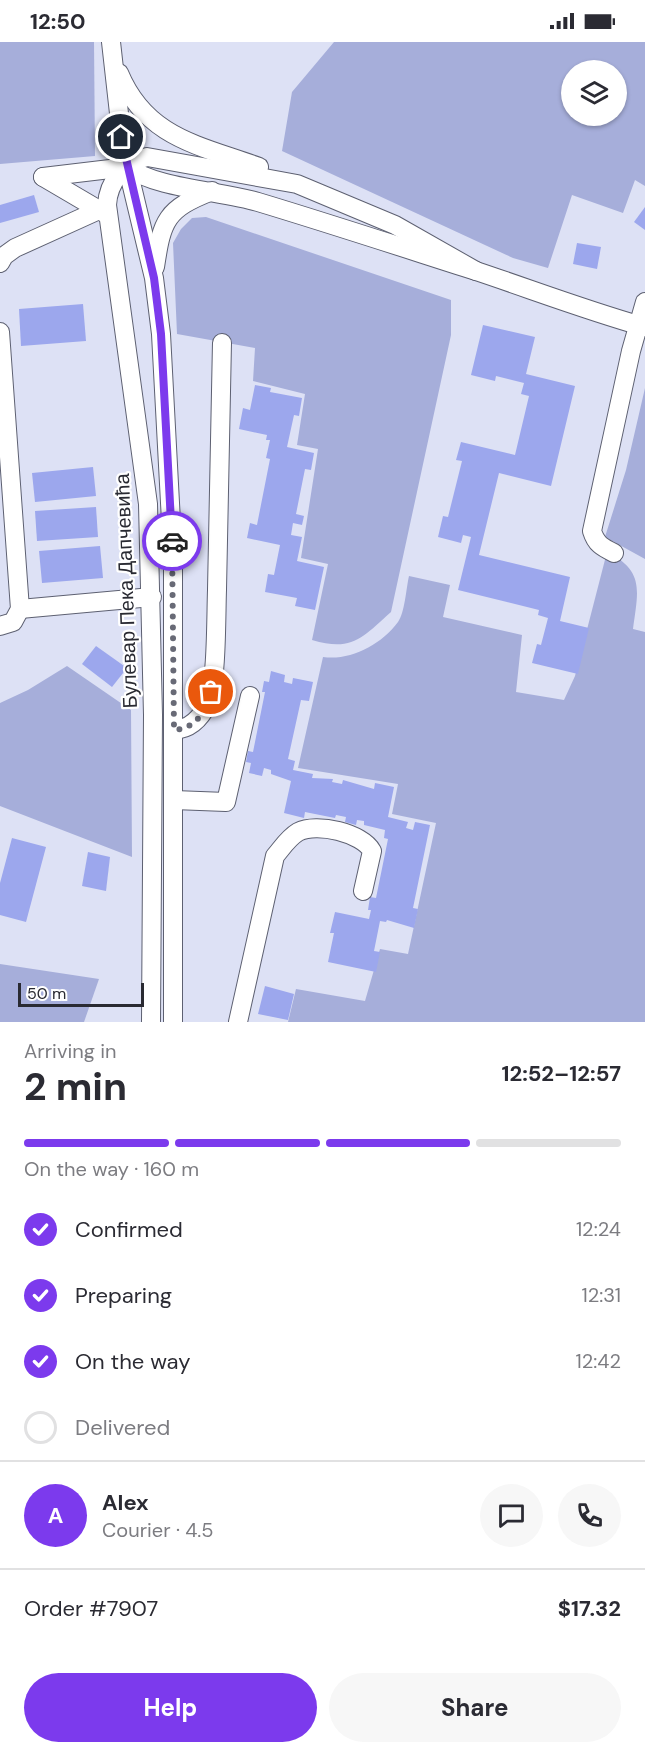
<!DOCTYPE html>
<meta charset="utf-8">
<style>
body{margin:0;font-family:"DM Sans",sans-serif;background:#f7f7f7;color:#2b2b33;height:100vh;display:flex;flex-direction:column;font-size:22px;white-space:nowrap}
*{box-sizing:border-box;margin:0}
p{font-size:20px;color:#7c7c81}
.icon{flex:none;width:33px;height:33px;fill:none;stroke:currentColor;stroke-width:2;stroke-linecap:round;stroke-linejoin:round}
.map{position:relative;height:980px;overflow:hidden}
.side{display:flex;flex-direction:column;background:#fff;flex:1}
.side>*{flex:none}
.controls{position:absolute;left:561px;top:18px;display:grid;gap:12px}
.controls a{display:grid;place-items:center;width:66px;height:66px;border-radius:50%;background:#fff;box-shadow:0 2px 4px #0004;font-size:30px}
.scale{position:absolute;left:18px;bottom:15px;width:126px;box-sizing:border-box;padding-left:6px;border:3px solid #292a32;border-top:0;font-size:16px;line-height:21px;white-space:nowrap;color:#292a32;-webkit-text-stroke:4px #fff;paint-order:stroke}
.pin{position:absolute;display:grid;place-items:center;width:51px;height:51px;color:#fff;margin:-26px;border:3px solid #fff;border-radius:50%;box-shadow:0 2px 6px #0007}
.courier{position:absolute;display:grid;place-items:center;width:60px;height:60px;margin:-30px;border:4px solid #7c3aed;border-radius:50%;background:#fff;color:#222;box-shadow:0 2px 8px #0007}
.head em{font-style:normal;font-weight:700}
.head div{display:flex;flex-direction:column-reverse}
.head{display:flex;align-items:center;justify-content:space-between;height:102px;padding:0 24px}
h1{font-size:39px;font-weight:700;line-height:45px}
.bar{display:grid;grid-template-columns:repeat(4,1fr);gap:9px 6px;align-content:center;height:72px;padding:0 24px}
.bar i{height:8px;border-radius:4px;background:#e1e1e2}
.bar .on{background:#7c3aed}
.bar p{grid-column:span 4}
.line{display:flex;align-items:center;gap:15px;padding:0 24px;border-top:2px solid #e1e1e2}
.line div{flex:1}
.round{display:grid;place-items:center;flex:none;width:63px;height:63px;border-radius:32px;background:#f7f7f7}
ol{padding:0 24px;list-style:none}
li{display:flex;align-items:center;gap:18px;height:66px}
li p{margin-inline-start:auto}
li .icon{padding:6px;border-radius:50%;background:#7c3aed;color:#fff;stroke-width:4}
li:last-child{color:#7c7c81}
li i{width:33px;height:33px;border:3px solid #e1e1e2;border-radius:50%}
.action{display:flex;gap:12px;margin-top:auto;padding:12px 24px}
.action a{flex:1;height:69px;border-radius:36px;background:#7c3aed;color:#fff;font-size:24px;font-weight:700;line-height:69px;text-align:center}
.action a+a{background:#f7f7f7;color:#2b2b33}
.status{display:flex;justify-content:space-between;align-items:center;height:42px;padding:0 30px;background:#fff;direction:ltr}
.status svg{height:16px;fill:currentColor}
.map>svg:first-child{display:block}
</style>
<div class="status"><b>12:50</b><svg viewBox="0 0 49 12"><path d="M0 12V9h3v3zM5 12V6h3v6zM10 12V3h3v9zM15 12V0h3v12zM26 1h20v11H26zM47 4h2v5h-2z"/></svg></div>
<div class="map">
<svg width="645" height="980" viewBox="0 0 645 980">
<rect width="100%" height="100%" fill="#dde1f5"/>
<g fill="#a6aeda" fill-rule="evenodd">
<polygon points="0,0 94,0 95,114 0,122"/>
<path d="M 334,0 L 645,0 L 645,144 L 635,138 L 623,171 L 572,153 L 548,226 L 513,216 L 282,109 L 292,50 ZM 616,28 L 616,74 L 572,74 L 572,28 Z"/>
<path d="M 206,175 L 451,258 L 451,293 L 391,570 C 362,596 352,610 312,598 L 328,522 L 301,516 L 318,407 L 297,403 L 305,352 L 253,339 L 255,306 L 177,292 L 173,201 L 181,187 L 192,176 Z"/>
<polygon points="645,346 645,517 605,495 626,428"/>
<path d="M 607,510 C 645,529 638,549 633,587 L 645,590 L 645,980 L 288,980 L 296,947 L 365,959 L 380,907 L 408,912 L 436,781 L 392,772 L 398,742 L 298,726 L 323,615 C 350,619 381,603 398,580 C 405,570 406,547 409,534 L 450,543 L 443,575 L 522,593 L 516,650 L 564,658 L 575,634 Z"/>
<polygon points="67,624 131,668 132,815 0,764 0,661 28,648"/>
<polygon points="0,922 99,937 84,980 0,980"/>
</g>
<g fill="#9ca7ed">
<polygon points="34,153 39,170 0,181 0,163"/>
<polygon points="645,165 645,188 634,180"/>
<polygon points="577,201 601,205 597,227 573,222"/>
<polygon points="83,262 86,299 21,304 19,267"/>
<polygon points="483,283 535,295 526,332 575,344 551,444 499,431 479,513 570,535 560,579 589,586 578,632 532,621 537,602 541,603 548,576 538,573 539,568 458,548 471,495 463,493 461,501 438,495 443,474 448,475 462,419 456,418 461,400 515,413 529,354 521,352 524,341 496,334 495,339 471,333"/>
<polygon points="255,343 271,346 270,350 302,356 299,374 294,373 287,405 314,411 311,428 305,427 296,472 304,474 302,483 293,481 291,493 302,495 297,519 324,525 315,568 295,564 297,556 265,550 268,532 274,533 280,503 247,496 250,481 257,483 270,417 266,416 270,398 266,398 267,393 239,387 243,366 250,368"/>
<polygon points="93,425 96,454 35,460 32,431"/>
<polygon points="96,465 98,495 37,499 35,469"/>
<polygon points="100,504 103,536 42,541 39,509"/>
<polygon points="96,604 127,626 112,645 82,622"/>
<polygon points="271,629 285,633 284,640 292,642 293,636 313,640 309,659 301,658 288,717 295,719 293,728 313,732 312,736 333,737 332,740 342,742 343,738 374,747 375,741 394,745 388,775 408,780 406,786 413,788 415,780 430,783 413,866 418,867 414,886 387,878 386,880 380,879 374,909 380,910 376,930 328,920 334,891 330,891 335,870 369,877 371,868 368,868 370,855 376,856 388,797 384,796 385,788 364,783 364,779 357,778 356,783 345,780 346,775 336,773 335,776 305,770 304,776 284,771 291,739 271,732 271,728 264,726 262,734 249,731 251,721 246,720 248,709 253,710 265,650 262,650 264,639 269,640"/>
<polygon points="12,796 46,805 26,880 0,873 0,841"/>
<polygon points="88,810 110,815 106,849 82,844"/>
<polygon points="265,944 294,952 288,978 258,972"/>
</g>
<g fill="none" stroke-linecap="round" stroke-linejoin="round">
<defs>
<g id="minor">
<polyline points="111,0 123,107 154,236 161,292 173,517 173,980"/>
<path d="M 119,31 C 146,96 199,103 259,125"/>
<path d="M 127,125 C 155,146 221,149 258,160 C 331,182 404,206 476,229 C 533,248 588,269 645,285"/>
<polyline points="43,135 127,125"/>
<polyline points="43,135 106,172"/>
<polyline points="0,221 4,214 15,206 99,168"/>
<path d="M 155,225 C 162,178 166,167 212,149"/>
<polyline points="0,290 20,567 13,580 0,584"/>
<path d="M 614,511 C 602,505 596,502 592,489 L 631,309 L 645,260"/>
<polyline points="20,567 152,555"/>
<path d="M 174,688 C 190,687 201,676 208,661 C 217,639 216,575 217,548 C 219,465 220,383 222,301"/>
<polyline points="174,758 226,760 250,654"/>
<path d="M 151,980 L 153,673 L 148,462 L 107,163 C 108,140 125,120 147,115 L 297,142 L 395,183 L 476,229"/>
<path d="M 238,980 L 275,814 C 282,806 288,796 298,790 C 317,780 362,791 372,809 L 363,849"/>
</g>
</defs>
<use href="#minor" stroke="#5d6071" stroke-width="20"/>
<use href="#minor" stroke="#fff" stroke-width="18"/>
</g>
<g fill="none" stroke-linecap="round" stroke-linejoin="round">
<path stroke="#686a76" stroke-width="6" stroke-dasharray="0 10.8" d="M 172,499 L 174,688 C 195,687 207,669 211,650"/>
<polyline stroke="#7c3aed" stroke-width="8" points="121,95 154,236 161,292 172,499"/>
</g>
<g text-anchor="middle" stroke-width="4.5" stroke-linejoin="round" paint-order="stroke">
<g font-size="20" fill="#292a32" stroke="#fff">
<text transform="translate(126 549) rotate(-92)" y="7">Булевар Пека Дапчевића</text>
</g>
</g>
</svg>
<div class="controls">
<a><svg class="icon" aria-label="layers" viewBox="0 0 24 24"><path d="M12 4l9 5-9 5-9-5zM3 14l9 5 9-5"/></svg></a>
</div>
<div class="scale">50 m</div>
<div class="pin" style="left:211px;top:650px;background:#ea580c"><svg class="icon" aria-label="bag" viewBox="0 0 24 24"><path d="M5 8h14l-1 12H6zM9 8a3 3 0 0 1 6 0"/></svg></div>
<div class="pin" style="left:121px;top:95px;background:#1f2937"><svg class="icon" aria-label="home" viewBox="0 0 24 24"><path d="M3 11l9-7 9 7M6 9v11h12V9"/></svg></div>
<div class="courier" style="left:172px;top:499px"><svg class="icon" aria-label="car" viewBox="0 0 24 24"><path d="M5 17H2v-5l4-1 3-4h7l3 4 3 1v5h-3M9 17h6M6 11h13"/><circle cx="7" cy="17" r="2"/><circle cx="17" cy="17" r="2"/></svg></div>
</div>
<section class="side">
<div class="head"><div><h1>2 min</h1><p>Arriving in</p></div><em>12:52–12:57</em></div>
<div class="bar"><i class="on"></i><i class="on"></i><i class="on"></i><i></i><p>On the way · 160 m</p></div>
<ol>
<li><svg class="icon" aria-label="check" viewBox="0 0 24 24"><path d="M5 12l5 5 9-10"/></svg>Confirmed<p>12:24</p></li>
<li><svg class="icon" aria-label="check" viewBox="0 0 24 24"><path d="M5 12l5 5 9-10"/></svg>Preparing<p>12:31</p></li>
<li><svg class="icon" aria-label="check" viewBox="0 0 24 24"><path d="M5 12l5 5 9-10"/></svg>On the way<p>12:42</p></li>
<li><i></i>Delivered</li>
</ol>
<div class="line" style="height:108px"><b class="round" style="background:#7c3aed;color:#fff">A</b><div><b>Alex</b><p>Courier · 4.5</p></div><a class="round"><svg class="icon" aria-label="chat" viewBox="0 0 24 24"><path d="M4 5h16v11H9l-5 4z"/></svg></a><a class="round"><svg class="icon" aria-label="phone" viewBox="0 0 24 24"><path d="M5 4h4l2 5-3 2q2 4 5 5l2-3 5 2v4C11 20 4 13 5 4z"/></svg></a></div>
<div class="line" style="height:78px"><div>Order #7907</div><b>$17.32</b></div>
<div class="action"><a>Help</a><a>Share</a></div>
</section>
